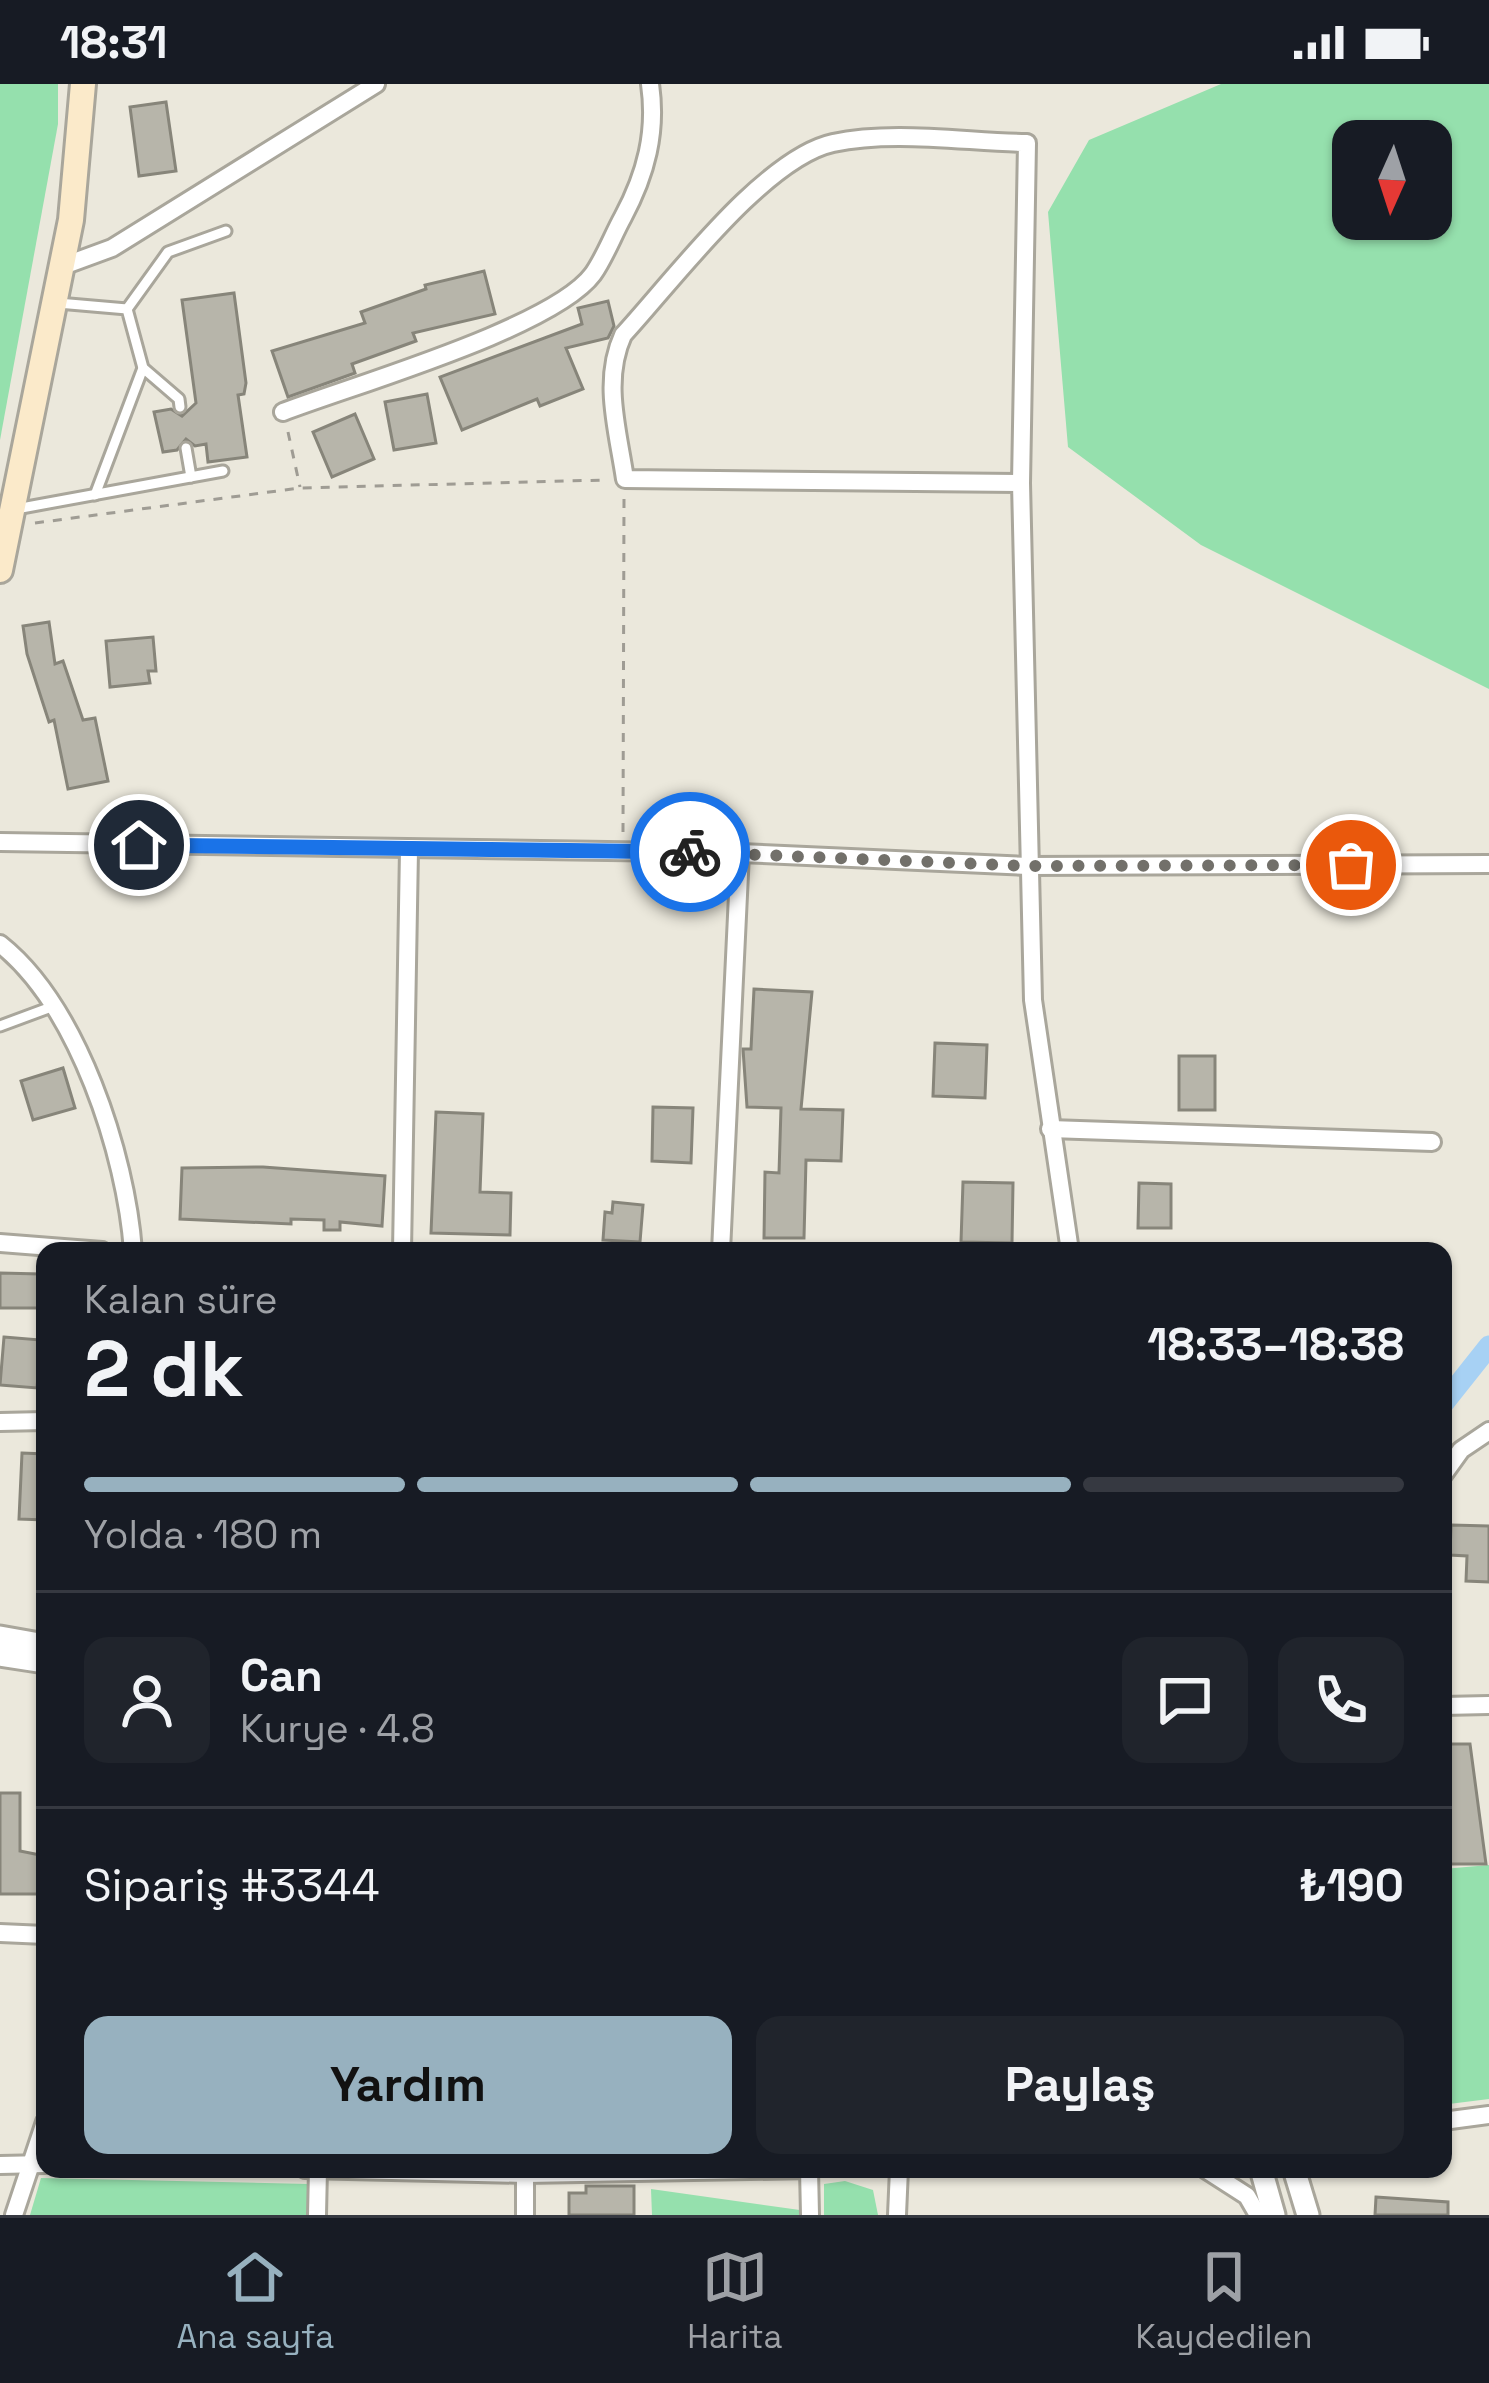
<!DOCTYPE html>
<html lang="tr">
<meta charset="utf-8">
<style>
body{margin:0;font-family:"Space Grotesk",sans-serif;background:#20242c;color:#f1f3f6;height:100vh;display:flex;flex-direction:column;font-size:45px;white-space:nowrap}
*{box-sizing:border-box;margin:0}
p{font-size:39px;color:#9ea1a6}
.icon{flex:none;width:66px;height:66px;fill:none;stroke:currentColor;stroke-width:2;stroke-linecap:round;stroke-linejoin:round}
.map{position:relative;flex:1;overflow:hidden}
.side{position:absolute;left:36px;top:1158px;width:1416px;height:936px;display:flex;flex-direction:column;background:#171b24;border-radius:24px;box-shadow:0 3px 9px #0004}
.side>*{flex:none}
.needle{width:78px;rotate:183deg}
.fabs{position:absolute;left:1332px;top:36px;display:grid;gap:24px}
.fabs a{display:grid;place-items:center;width:120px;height:120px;border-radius:24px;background:#171b24;box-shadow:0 3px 9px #0004;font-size:60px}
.pin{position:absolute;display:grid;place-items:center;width:102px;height:102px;color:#fff;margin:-51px;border:6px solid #fff;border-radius:50%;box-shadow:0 3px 12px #0007}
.courier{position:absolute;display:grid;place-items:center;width:120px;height:120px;margin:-60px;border:9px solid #1a73e8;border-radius:50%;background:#fff;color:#222;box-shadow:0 3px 15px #0007}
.headline em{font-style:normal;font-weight:600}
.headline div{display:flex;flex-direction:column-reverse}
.headline{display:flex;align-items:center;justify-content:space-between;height:204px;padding:0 48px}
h1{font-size:78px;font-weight:600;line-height:90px}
.bar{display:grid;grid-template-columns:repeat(4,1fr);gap:18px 12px;align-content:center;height:144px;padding:0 48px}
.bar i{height:15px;border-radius:9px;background:#363941}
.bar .active{background:#97b1bf}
.bar p{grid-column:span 4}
.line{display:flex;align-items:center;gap:30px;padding:0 48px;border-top:3px solid #363941}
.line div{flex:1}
.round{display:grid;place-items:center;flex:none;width:126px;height:126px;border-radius:24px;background:#20242c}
.action{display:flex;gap:24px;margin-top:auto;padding:24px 48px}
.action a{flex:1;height:138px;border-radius:24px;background:#97b1bf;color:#111;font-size:48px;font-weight:600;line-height:138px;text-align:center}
.action a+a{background:#20242c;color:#f1f3f6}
.status{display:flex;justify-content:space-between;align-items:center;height:84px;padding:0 60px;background:#171b24;direction:ltr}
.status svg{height:33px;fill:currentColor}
.tab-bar{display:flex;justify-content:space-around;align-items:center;height:168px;border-top:3px solid #363941;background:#171b24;font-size:33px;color:#9ea1a6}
.tab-bar a{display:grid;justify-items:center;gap:6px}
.tab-bar .active{color:#97b1bf}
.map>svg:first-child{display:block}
</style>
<div class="status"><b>18:31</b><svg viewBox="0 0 49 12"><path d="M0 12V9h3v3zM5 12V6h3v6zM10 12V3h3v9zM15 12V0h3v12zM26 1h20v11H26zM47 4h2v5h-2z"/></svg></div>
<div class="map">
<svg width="1489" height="2131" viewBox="0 0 1489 2131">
<rect width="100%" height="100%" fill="#ebe8dc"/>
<g fill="#95e0ad" fill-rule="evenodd">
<polygon points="0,0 58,0 58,40 0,356"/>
<path d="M 1221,0 L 1489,0 L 1489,605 L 1201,461 L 1068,363 L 1048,128 L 1089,56 ZM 1353,57 L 1431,57 L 1431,135 L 1353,135 Z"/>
<polygon points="1489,1781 1489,2015 1449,2020 1443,1979 1443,1785"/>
<polygon points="41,2094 309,2100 308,2131 30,2131"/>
<polygon points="845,2097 873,2106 878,2131 824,2131 824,2100"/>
<polygon points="651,2105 807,2127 807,2131 652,2131"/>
</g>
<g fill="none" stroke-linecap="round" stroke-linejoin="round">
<polyline stroke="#a7d1f4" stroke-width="21" points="1443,1320 1489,1262"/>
</g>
<g fill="#b7b5aa" stroke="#87857a" stroke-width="3">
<polygon points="166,18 176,87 139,92 130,23"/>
<polygon points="484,187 495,230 413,249 416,257 352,280 355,289 288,313 272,267 365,239 361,228 426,205 425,201"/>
<polygon points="234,209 246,299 244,310 238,311 247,373 208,378 206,360 195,362 186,355 177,366 163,368 154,328 171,325 182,332 196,319 182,216"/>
<polygon points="608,217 614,242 608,254 566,264 583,305 540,322 537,315 462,346 440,293 582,240 578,224"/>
<polygon points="427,310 436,359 394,366 385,318"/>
<polygon points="355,330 374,375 332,393 313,348"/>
<polygon points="49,538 55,580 63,577 83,636 95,634 108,697 68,705 54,636 49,638 27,570 23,542"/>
<polygon points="153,553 156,587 148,587 150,599 110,603 106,557"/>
<polygon points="754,905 812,908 801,1025 843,1026 841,1077 806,1076 804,1154 764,1154 765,1088 779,1089 781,1024 747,1023 743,965 751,965"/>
<polygon points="935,959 987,961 985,1014 933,1012"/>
<rect x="1179" y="972" width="36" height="54"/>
<polygon points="63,984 75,1024 33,1036 21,997"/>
<polygon points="653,1023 693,1024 691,1079 652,1077"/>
<polygon points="436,1028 483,1030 480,1108 511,1109 510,1151 431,1149"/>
<polygon points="263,1083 385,1092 382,1142 340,1138 340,1146 324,1146 324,1136 291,1135 291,1140 180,1135 182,1084"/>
<polygon points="963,1098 1013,1099 1012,1159 961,1158"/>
<polygon points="1139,1099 1171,1100 1171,1144 1138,1144"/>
<polygon points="613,1118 643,1121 640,1158 603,1156 605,1128 612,1129"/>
<polygon points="0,1189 40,1190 39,1224 0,1224"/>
<polygon points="4,1253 41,1256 37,1304 0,1301"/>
<polygon points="22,1369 45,1370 45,1436 19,1435"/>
<polygon points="1451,1441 1489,1442 1489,1498 1466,1497 1467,1472 1450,1471"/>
<polygon points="1443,1660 1470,1660 1486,1780 1443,1780"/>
<polygon points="0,1709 20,1709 20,1767 45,1772 45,1810 0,1810"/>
<polygon points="586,2102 634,2102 634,2131 569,2131 569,2109 586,2109"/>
<polygon points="1376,2113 1448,2118 1448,2131 1375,2131"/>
</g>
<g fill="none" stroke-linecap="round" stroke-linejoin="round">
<defs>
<g id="service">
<polyline points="58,219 127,225 143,284 179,315 180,323"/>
<polyline points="127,225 168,168 226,147"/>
<polyline points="186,364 191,393"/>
<polyline points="95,411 143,284"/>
<polyline points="16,425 223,387"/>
<polyline points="0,942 54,922"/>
</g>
<g id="minor">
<polyline points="63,182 112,164 376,0"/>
<path d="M 283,328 C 353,301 553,244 593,190 C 605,173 613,151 623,133 C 646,90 657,48 650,0"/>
<path d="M 1021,399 L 1027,59 C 966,58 893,46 833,59 C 764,74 672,198 623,251 C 602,297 618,347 625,395 L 1021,399 L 1033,916 L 1070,1167"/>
<polyline points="0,758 740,769 1028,782 1489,780"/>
<path d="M 0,860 C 78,922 126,1070 133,1167"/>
<polyline points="1050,1045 1432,1058"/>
<polyline points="0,1159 102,1167"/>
<polyline points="402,1167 409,766"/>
<polyline points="721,1167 740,769"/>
<polyline points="0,1338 45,1337"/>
<polyline points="1443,1391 1461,1366 1489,1347"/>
<polyline points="1443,1622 1489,1621"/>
<polyline points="0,1849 45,1851"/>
<polyline points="1443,2037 1489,2031"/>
<polyline points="0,2081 45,2080"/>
<polyline points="305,2085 525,2090 813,2085"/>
<polyline points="525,2085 525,2131"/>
<polyline points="809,2085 810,2131"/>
<polyline points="1205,2085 1247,2112 1258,2131"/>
<polyline points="14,2131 45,2038"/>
<polyline points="317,2131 318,2085"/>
<polyline points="897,2131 899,2085"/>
</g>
<g id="tertiary">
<polyline points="0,1553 45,1561"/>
<polyline points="0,1571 45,1578"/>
<polyline points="1261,2085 1274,2131"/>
<polyline points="1294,2085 1308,2131"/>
</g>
<polyline id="secondary" points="0,486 71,136 83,0"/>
</defs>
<use href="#service" stroke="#a9a69b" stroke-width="15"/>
<use href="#minor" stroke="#a9a69b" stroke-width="22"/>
<use href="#tertiary" stroke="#a9a69b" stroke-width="27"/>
<use href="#secondary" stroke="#a9a69b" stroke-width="30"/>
<g stroke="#9f9c94" stroke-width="3" stroke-dasharray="9 9" stroke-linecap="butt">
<polyline points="288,348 300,403"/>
<polyline points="35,439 300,404 605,396"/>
<polyline points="623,748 624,415"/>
</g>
<use href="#service" stroke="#fff" stroke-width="9"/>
<use href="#minor" stroke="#fff" stroke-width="16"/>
<use href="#tertiary" stroke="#fff" stroke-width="21"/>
<use href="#secondary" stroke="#fbeaca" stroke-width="24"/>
</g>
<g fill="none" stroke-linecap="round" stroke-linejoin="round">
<polyline stroke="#72706a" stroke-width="12" stroke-dasharray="0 21.6" points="690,768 1028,782 1351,781"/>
<polyline stroke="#1a73e8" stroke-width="15" points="139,761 690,768"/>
</g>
</svg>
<div class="fabs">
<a><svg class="needle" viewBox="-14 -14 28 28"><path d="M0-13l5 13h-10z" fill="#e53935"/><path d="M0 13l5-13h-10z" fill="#9ea1a6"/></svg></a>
</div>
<div class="pin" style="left:1351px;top:781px;background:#ea580c"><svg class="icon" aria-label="bag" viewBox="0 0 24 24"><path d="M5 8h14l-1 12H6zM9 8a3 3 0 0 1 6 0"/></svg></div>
<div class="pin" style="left:139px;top:761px;background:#1f2937"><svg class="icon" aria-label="home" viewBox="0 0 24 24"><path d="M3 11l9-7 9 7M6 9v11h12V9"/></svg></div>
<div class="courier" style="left:690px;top:768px"><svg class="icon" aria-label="bike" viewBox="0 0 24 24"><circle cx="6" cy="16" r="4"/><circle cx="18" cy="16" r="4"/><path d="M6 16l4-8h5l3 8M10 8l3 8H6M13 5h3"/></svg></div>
<section class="side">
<div class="headline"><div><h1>2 dk</h1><p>Kalan süre</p></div><em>18:33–18:38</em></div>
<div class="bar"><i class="active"></i><i class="active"></i><i class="active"></i><i></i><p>Yolda · 180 m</p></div>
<div class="line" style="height:216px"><a class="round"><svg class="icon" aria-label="person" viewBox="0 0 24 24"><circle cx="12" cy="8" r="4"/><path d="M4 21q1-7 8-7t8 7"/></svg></a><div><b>Can</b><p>Kurye · 4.8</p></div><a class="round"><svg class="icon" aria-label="chat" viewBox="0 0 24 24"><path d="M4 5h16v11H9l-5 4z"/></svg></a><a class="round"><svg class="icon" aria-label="phone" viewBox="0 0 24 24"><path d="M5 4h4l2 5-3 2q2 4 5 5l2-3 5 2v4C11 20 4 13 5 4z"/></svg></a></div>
<div class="line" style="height:156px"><div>Sipariş #3344</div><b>₺190</b></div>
<div class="action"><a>Yardım</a><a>Paylaş</a></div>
</section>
</div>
<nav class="tab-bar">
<a class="active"><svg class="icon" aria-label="home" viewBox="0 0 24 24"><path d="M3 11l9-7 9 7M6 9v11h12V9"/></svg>Ana sayfa</a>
<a><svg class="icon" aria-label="map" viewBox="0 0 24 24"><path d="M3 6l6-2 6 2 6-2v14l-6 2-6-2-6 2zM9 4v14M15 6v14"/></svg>Harita</a>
<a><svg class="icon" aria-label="saved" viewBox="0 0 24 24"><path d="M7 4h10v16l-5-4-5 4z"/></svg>Kaydedilen</a>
</nav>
